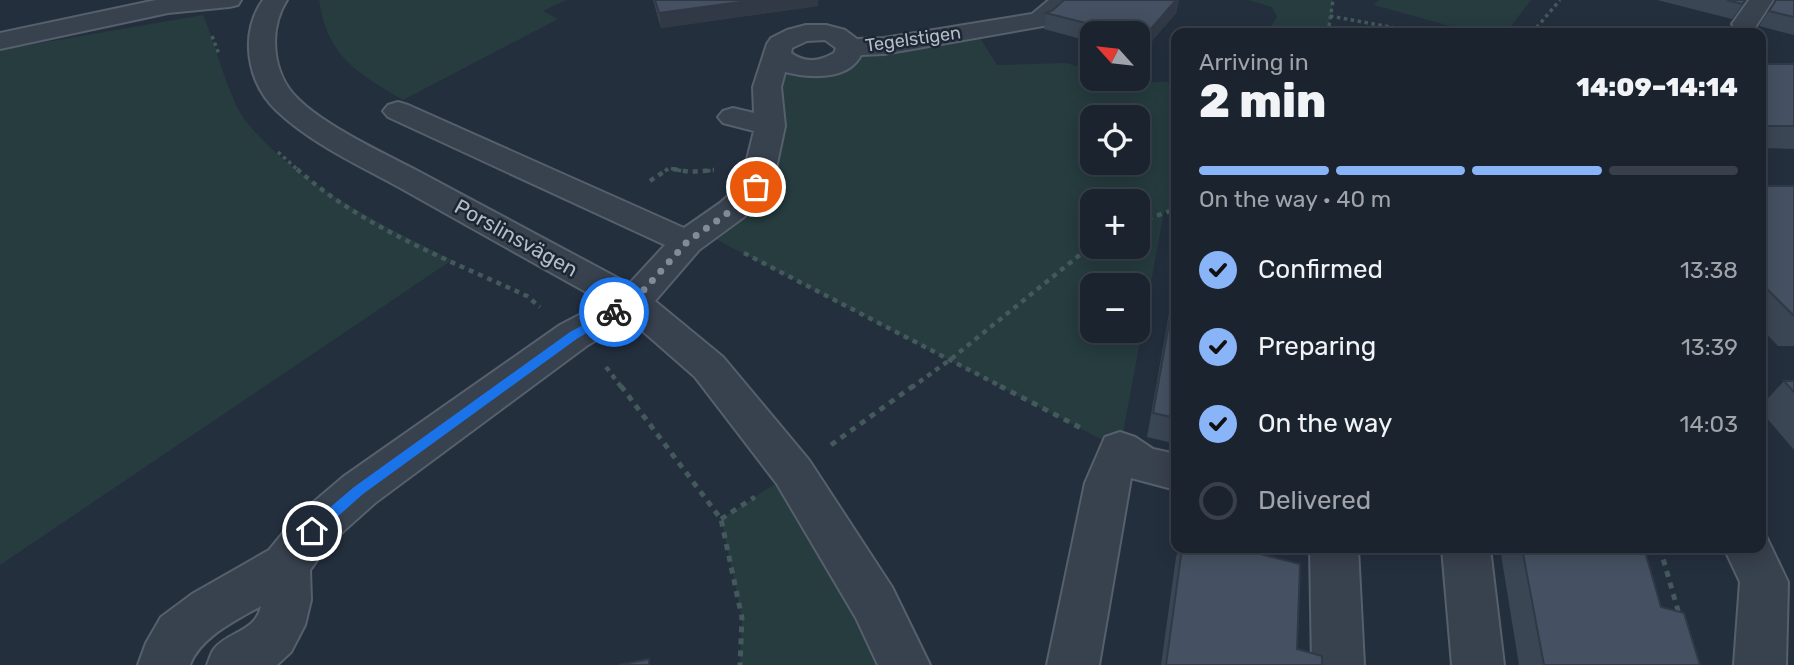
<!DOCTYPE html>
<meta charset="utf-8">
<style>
body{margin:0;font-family:Rubik,sans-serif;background:#282f3a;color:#f1f3f6;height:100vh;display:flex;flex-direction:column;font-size:26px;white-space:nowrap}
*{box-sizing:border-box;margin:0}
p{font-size:23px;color:#a0a4aa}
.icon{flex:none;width:38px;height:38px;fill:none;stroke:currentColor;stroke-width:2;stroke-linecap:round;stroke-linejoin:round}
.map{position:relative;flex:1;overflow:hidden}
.panel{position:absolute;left:1171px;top:28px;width:595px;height:525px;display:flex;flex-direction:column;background:#1b232e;border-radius:14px;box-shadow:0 4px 18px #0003,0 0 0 2px #39404a}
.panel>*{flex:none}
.needle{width:46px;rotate:297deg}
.tools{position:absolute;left:1080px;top:21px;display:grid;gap:14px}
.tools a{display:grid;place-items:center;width:70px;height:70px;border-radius:14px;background:#1b232e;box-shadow:0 4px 18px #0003,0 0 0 2px #39404a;font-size:35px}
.pin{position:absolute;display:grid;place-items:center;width:60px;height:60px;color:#fff;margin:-30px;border:4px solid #fff;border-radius:50%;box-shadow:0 2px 7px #0007}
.courier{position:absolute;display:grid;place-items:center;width:70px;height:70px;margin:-35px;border:5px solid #1a73e8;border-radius:50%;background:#fff;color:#222;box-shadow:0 2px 9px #0007}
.summary em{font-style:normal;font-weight:800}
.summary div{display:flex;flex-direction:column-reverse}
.summary{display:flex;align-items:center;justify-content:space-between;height:119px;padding:0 28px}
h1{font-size:46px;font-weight:800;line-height:52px}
.bar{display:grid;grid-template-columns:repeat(4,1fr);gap:10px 7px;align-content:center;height:84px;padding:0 28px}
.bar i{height:9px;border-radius:5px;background:#39404a}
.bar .active{background:#8ab4f8}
.bar p{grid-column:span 4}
ol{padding:0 28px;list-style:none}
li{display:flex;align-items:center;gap:21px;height:77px}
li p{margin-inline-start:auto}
li .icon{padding:7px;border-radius:50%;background:#8ab4f8;color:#111;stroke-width:4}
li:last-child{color:#a0a4aa}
li i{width:38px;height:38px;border:4px solid #39404a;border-radius:50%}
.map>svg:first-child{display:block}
</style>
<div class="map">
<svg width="1794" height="665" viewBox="0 0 1794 665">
<rect width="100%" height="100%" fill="#242f3e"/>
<g fill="#263c3f" fill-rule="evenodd">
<path d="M 319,0 L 566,0 L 543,11 L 558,19 L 403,100 C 357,73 327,56 319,0 Z"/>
<polygon points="1248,0 1333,0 1328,33 1266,33 1277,17 1272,7"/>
<polygon points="1379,0 1531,0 1506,33 1475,33 1374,5"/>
<path d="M 203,15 C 215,43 229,99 245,120 C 294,183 382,225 452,260 L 0,565 L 0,50 Z"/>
<path d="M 975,30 L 997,65 L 1066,63 L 1092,70 L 1092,79 C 1121,79 1148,84 1176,81 L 1176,209 L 1164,212 L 1120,449 L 702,232 L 756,187 L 785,62 L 846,58 ZM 1092,117 L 1138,117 L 1138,163 L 1092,163 ZM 1092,201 L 1138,201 L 1138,247 L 1092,247 ZM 1092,285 L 1138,285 L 1138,331 L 1092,331 Z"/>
<polygon points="793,472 904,665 740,665 742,618 721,519"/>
</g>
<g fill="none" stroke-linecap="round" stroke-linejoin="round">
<defs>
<g id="minor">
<polygon points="156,0 241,0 238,5 229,7 168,13 0,49 0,33"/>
<path d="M 263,0 L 287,0 C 268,30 272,73 297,98 C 325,126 381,152 416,170 C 487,208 558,246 629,284 L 665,245 L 388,117 L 383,111 L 388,105 L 398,102 L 408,105 L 684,228 L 720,203 L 741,184 L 754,131 L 723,123 L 718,117 L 723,111 L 733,108 L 754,113 L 753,87 L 767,44 L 771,38 L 787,30 L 806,25 L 826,25 L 845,30 L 857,39 L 884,38 L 1032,14 L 1049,0 L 1069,0 L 1072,4 L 1049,25 L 884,54 L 861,55 C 848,81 809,78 785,72 L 781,87 L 785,126 L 772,187 L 744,217 L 699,250 L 655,301 L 723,357 L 809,460 L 892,587 L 930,665 L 878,665 L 856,618 L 777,484 L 695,377 L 630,320 L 588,345 L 375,503 L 328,545 L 310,570 L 311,600 L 305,625 L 291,652 L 277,665 L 207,665 C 209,660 211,653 214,649 C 227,632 256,632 261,606 C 237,620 200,637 190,665 L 138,665 L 146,643 L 161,617 L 192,594 L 269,550 L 296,517 L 343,477 L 560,325 L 604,302 C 537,265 470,227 404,190 C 361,166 313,145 277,111 C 247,83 239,34 263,0 ZM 825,40 L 836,48 L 834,53 C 819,62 805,63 791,53 L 792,48 L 807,41 Z"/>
<polygon points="1749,0 1773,0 1754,29 1745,32 1736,29 1732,24"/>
<polygon points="1120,432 1135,437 1153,449 1176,454 1176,490 1131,478 1099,665 1047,665 1085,483 1105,437"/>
<polygon points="1760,532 1765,534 1788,582 1786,665 1734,665 1740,582 1724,548 1760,548"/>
<polygon points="1310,548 1358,548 1364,665 1312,665"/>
<polygon points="1442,548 1490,548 1504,665 1452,665"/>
</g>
</defs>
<use href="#minor" stroke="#565f6c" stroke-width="4"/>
<g stroke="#44595c" stroke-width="3.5" stroke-dasharray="3.5 3.5" stroke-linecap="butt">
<polyline points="1330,16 1423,33"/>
<polyline points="1328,33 1333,0"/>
<polyline points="1532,33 1560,0"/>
<polyline points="212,36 219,54"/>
<polyline points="278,152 299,171"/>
<polyline points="665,171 669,168 682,171"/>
<polyline points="707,171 714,170"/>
</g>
<g stroke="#44595c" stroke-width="4.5" stroke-dasharray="5 5" stroke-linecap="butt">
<path d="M 297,169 C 361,227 449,260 527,296 L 540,307"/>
<polyline points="673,169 690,172 714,170"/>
<polyline points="650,181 668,169"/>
<polyline points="1138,222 1176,209"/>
<polyline points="744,253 1004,388"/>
<polyline points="606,367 622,388"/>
<polyline points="911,388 951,359 1092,245"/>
</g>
<g stroke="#44595c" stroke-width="5" stroke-dasharray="6 6" stroke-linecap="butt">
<polyline points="621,386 721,519 742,618 740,665"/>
<polyline points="1000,386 1081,428"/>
<polyline points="831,445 913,386"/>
<polyline points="721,519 755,497"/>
<polyline points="1660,548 1679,614"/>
</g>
<use href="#minor" fill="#38414e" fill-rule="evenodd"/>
</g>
<g fill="#3b4654">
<polygon points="653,0 818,0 818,6 661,28"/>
<polygon points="1064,0 1179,0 1176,13 1140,55 1138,54 1138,33 1092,33 1092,42 1044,29 1046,13 1053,10"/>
<polygon points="1657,0 1746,0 1732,19"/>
<polygon points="1774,0 1794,0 1794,35 1759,26 1775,1"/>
<polygon points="1760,64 1794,64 1794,149 1760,148"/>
<polygon points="1760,186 1794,186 1794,346 1778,346 1760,327"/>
<polygon points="1176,278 1176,444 1147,437 1173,291"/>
<polygon points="1784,381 1794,381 1794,450 1760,410 1760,407"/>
<polygon points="1179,548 1237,548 1297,649 1322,665 1161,665 1176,557"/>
<polygon points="1500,548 1644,548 1661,607 1700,665 1519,665"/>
</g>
<g fill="#303945">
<polygon points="755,0 818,0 818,6 661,28 659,13"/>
<polygon points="1176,0 1179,0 1176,13 1140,55 1143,38"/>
</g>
<g fill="#455162" stroke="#303945" stroke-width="2">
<polygon points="655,0 755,0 659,13"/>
<polygon points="1064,0 1176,0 1143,38 1138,36 1138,33 1125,33 1046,13 1053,10"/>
<polygon points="1727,0 1745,0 1742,4"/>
<polygon points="1776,0 1794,0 1794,17 1769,11"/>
<rect x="1760" y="64" width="34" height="62"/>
<polygon points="1760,186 1794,186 1794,316 1760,282"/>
<polygon points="1176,284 1176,418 1153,413"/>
<polygon points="1784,381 1794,381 1794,392"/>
<polygon points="1182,548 1237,548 1300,564 1297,649 1322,656 1322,665 1166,665"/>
<polygon points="1522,548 1644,548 1661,607 1684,613 1700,665 1544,665"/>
<polygon points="649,659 649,665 619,665"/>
</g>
<polygon fill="#1a73e8" points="614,308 620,312 618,315 578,338 363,494 317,535 307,535 307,527 354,487 570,332"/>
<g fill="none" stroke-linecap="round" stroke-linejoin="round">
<polyline stroke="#828b98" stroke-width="7" stroke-dasharray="0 12.6" points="614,312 633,302 687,242 732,210 756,187"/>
</g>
<g text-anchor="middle" stroke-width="5" stroke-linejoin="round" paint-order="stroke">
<g font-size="18" fill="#b4bcc9" stroke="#1d2633">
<text transform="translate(913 39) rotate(-8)" y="6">Tegelstigen</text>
</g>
<g font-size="21" fill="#b4bcc9" stroke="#1d2633">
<text transform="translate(516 238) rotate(29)" y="7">Porslinsvägen</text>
</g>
</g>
</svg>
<div class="tools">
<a><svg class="needle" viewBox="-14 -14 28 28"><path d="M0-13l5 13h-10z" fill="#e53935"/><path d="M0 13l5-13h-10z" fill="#a0a4aa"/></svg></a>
<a><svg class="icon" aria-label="locate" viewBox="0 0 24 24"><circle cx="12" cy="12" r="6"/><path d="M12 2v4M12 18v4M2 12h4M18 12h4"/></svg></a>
<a>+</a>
<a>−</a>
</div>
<div class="pin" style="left:756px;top:187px;background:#ea580c"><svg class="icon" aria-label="bag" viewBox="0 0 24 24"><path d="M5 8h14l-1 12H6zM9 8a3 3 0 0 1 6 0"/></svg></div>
<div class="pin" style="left:312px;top:531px;background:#1f2937"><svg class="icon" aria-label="home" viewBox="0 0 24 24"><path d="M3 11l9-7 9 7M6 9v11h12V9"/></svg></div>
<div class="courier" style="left:614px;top:312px"><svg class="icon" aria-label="bike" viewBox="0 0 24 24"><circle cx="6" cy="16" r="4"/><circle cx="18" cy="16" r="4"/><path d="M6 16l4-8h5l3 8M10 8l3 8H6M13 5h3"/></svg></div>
<section class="panel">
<div class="summary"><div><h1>2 min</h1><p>Arriving in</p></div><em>14:09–14:14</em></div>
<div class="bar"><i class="active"></i><i class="active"></i><i class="active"></i><i></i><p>On the way · 40 m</p></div>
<ol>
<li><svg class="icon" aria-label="check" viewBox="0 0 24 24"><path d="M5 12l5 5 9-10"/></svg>Confirmed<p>13:38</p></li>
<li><svg class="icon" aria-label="check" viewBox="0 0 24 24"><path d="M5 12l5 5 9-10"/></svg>Preparing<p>13:39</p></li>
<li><svg class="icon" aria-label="check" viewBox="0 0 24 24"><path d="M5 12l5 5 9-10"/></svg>On the way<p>14:03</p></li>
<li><i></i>Delivered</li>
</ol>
</section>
</div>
